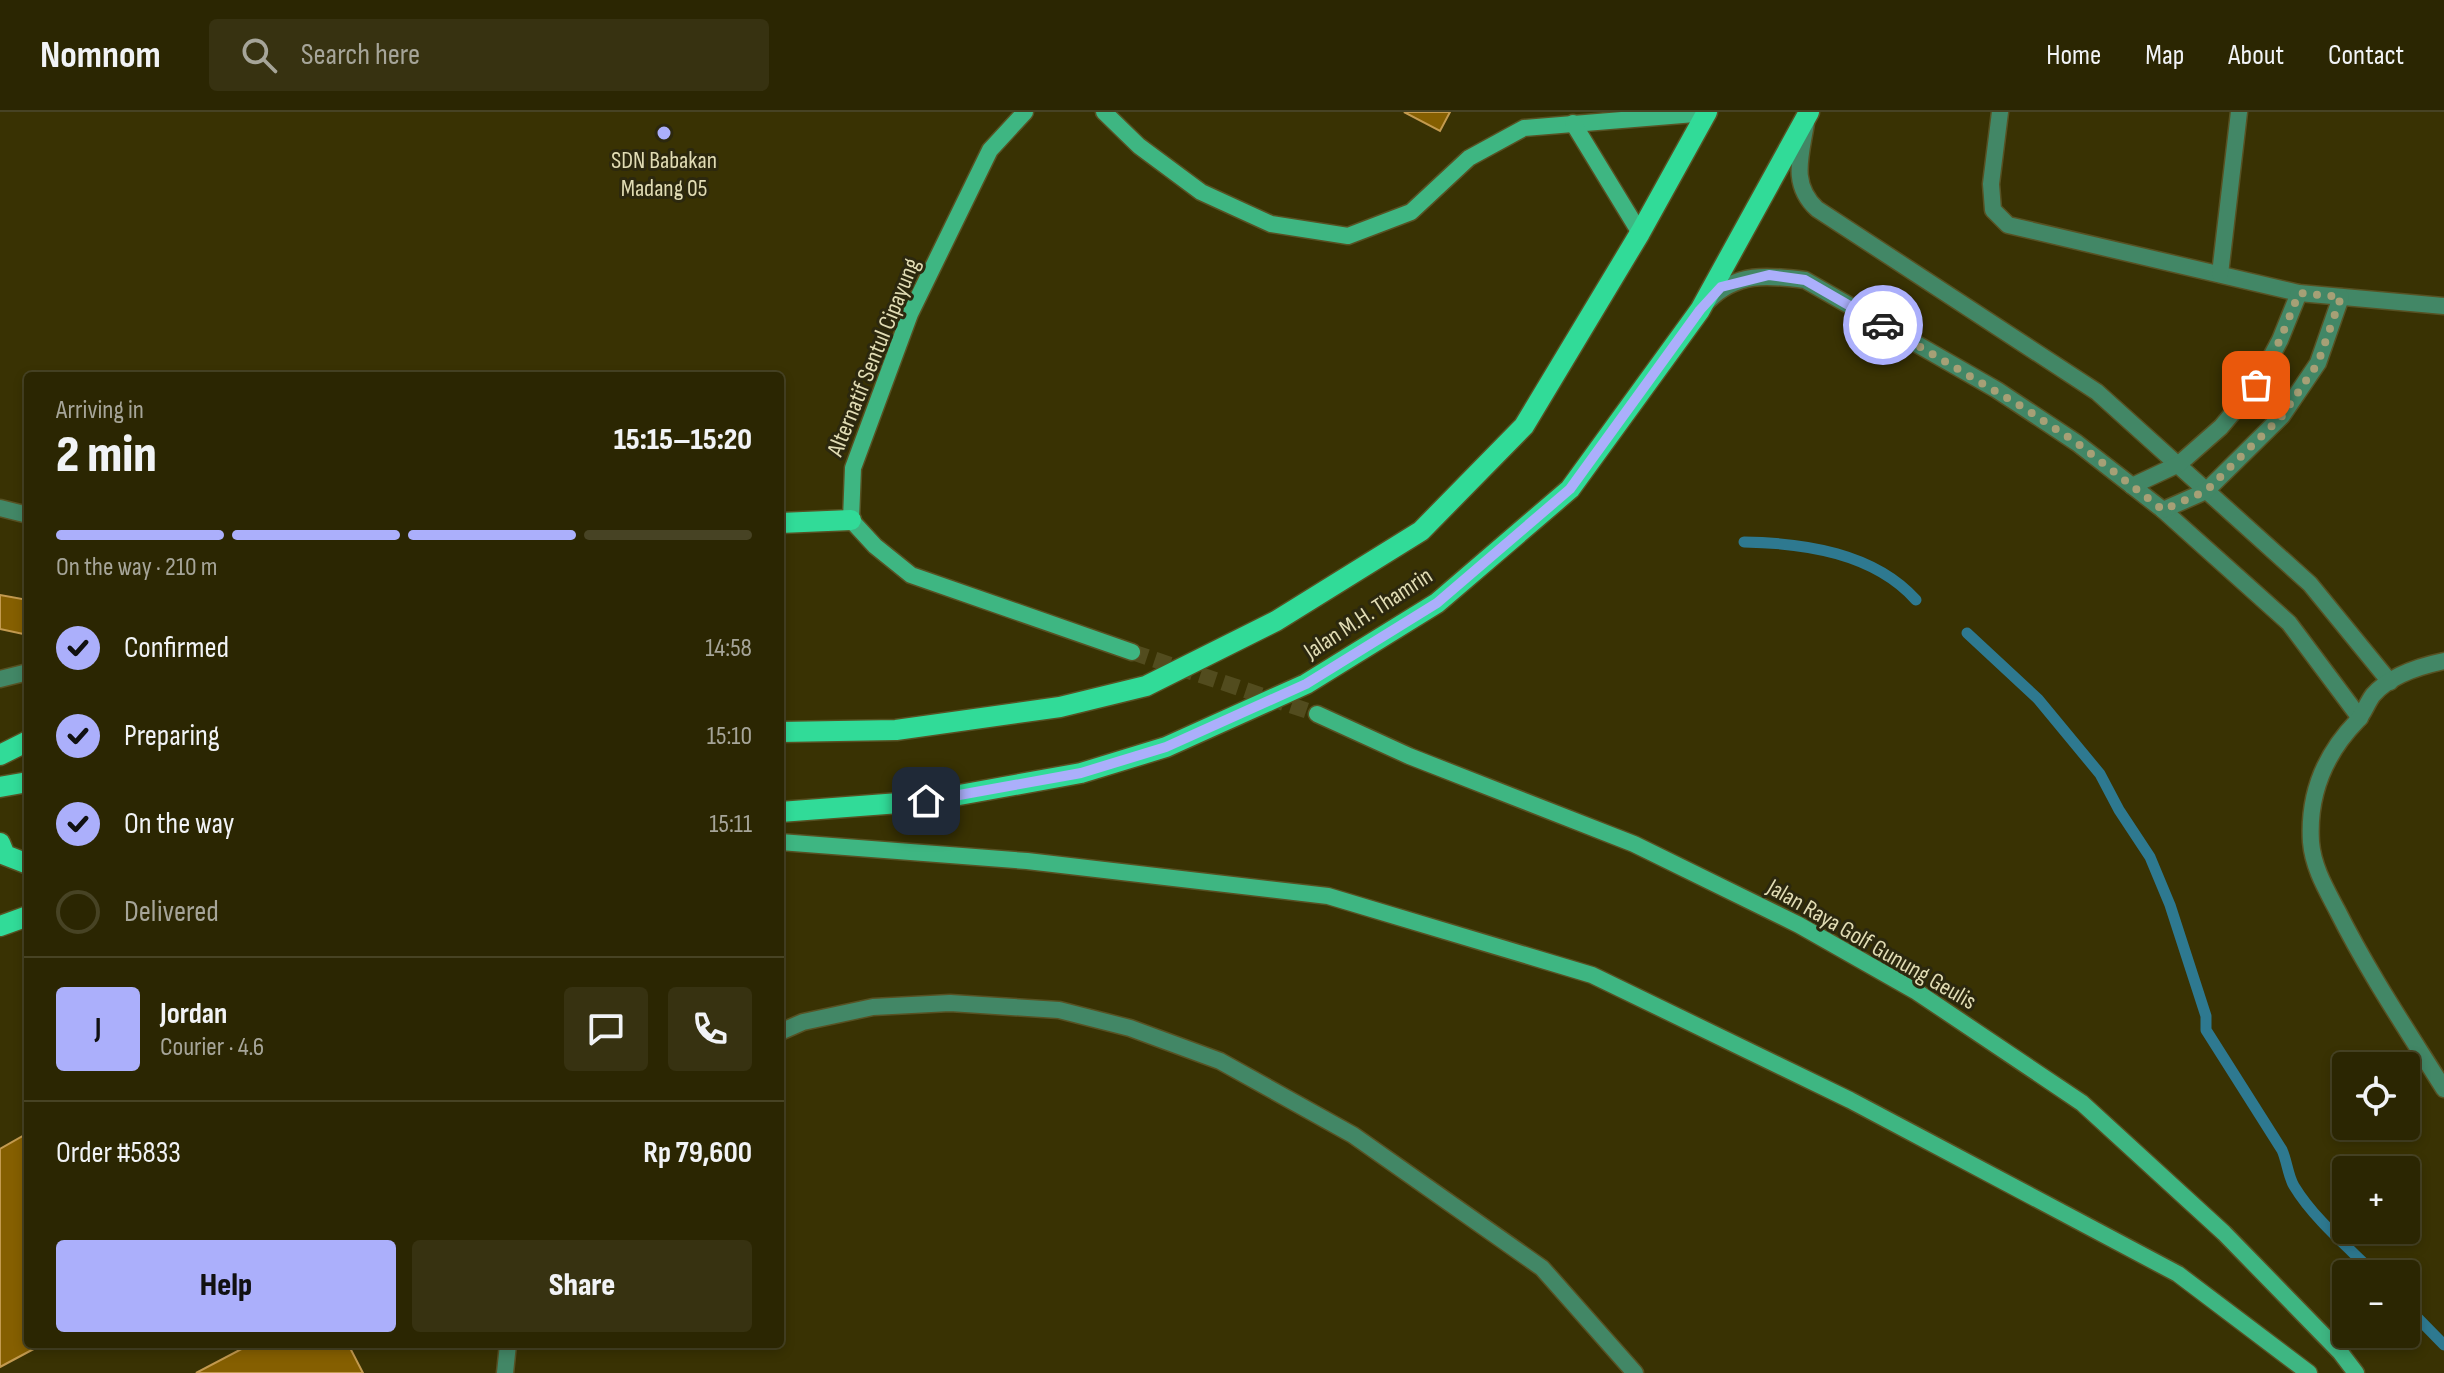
<!DOCTYPE html>
<meta charset="utf-8">
<style>
body{margin:0;font-family:"Sofia Sans Condensed",sans-serif;background:#373211;color:#f1f3f6;height:100vh;display:flex;flex-direction:column;font-size:30px;white-space:nowrap}
*{box-sizing:border-box;margin:0}
p{font-size:26px;color:#a6a599}
.icon{flex:none;width:44px;height:44px;fill:none;stroke:currentColor;stroke-width:2;stroke-linecap:round;stroke-linejoin:round}
.map{position:relative;flex:1;overflow:hidden}
.panel{position:absolute;left:24px;top:260px;width:760px;height:976px;display:flex;flex-direction:column;background:#2b2602;border-radius:8px;box-shadow:0 4px 12px #0003,0 0 0 2px #474324}
.panel>*{flex:none}
.controls{position:absolute;left:2332px;top:940px;display:grid;gap:16px}
.controls a{display:grid;place-items:center;width:88px;height:88px;border-radius:8px;background:#2b2602;box-shadow:0 4px 12px #0003,0 0 0 2px #474324;font-size:40px}
.pin{position:absolute;display:grid;place-items:center;width:68px;height:68px;color:#fff;margin:-34px;border-radius:16px;box-shadow:0 4px 12px #0006}
.courier{position:absolute;display:grid;place-items:center;width:80px;height:80px;margin:-40px;border:6px solid #abaffb;border-radius:50%;background:#fff;color:#222;box-shadow:0 2px 10px #0007}
.head em{font-style:normal;font-weight:800}
.head div{display:flex;flex-direction:column-reverse}
.head{display:flex;align-items:center;justify-content:space-between;height:136px;padding:0 32px}
h1{font-size:52px;font-weight:800;line-height:60px}
.bar{display:grid;grid-template-columns:repeat(4,1fr);gap:12px 8px;align-content:center;height:96px;padding:0 32px}
.bar i{height:10px;border-radius:6px;background:#474324}
.bar .current{background:#abaffb}
.bar p{grid-column:span 4}
.line{display:flex;align-items:center;gap:20px;padding:0 32px;border-top:2px solid #474324}
.line div{flex:1}
.round{display:grid;place-items:center;flex:none;width:84px;height:84px;border-radius:8px;background:#373211}
ol{padding:0 32px;list-style:none}
li{display:flex;align-items:center;gap:24px;height:88px}
li p{margin-inline-start:auto}
li .icon{padding:8px;border-radius:50%;background:#abaffb;color:#111;stroke-width:4}
li:last-child{color:#a6a599}
li i{width:44px;height:44px;border:4px solid #474324;border-radius:50%}
.primary-button{display:flex;gap:16px;margin-top:auto;padding:16px 32px}
.primary-button a{flex:1;height:92px;border-radius:8px;background:#abaffb;color:#111;font-size:32px;font-weight:800;line-height:92px;text-align:center}
.primary-button a+a{background:#373211;color:#f1f3f6}
header{display:flex;align-items:center;gap:48px;box-sizing:border-box;height:112px;padding:0 40px;background:#2b2602;border-bottom:2px solid #474324}
header strong{font-size:38px}
nav{display:flex;gap:44px;margin-inline-start:auto;font-size:28px}
.search{width:560px;height:72px;background:#373211;display:flex;align-items:center;gap:20px;box-sizing:border-box;padding:0 28px;border-radius:8px;color:#a6a599;font-size:30px}
.map>svg:first-child{display:block}
</style>
<header>
<strong>Nomnom</strong>
<div class="search"><svg class="icon" aria-label="search" viewBox="0 0 24 24"><circle cx="10" cy="10" r="6"/><path d="M15 15l6 6"/></svg>Search here</div>
<nav><a>Home</a><a>Map</a><a>About</a><a>Contact</a></nav>
</header>
<div class="map">
<svg width="2444" height="1261" viewBox="0 0 2444 1261">
<rect width="100%" height="100%" fill="#393203"/>
<g fill="none" stroke-linecap="round" stroke-linejoin="round">
<g stroke="#2e7990" stroke-width="11">
<path d="M 1744,430 C 1804,431 1874,441 1916,488"/>
<path d="M 1967,521 L 2038,587 L 2100,662 L 2119,698 L 2150,745 L 2170,793 L 2206,904 L 2206,918 L 2282,1038 C 2287,1049 2288,1064 2294,1074 C 2314,1107 2348,1135 2375,1162"/>
<polyline points="2406,1194 2444,1233"/>
</g>
</g>
<g fill="#855f01" stroke="#c39a4f" stroke-width="2">
<polygon points="1404,0 1450,0 1440,19"/>
<polygon points="0,483 28,488 28,523 0,517"/>
<polygon points="28,1021 28,1232 43,1232 0,1255 0,1037"/>
<polygon points="251,1232 348,1232 363,1261 196,1261"/>
</g>
<g fill="none" stroke-linecap="round" stroke-linejoin="round">
<polyline stroke="#524c1e" stroke-width="16" stroke-dasharray="16 8" stroke-linecap="butt" points="1132,540 1317,602"/>
<defs>
<g id="minor">
<polyline points="2000,0 1991,72 1993,98 2008,113 2299,181 2444,194"/>
<path d="M 1806,11 C 1801,44 1790,72 1817,97 L 2097,280 L 2310,472 L 2390,570"/>
<polyline points="2220,162 2239,0"/>
<path d="M 1708,189 C 1736,160 1768,163 1805,168 L 1997,278 L 2077,331 L 2163,398 L 2289,511 L 2360,606"/>
<polyline points="2132,374 2179,352 2221,315 2256,273 2280,228 2299,181"/>
<polyline points="0,396 28,403"/>
<polyline points="2163,398 2206,379 2282,304 2318,251 2341,185"/>
<path d="M 2444,549 C 2420,554 2390,563 2373,583 C 2367,591 2364,601 2357,609 C 2324,643 2308,682 2311,730 C 2313,755 2326,777 2337,798 C 2368,860 2407,918 2444,977"/>
<polyline points="0,567 28,560"/>
<polyline points="780,920 803,910 873,895 950,891 1059,898 1130,916 1220,949 1353,1023 1542,1156 1635,1261"/>
<polyline points="505,1261 508,1232"/>
</g>
<g id="secondary">
<polyline points="1025,0 990,38 910,202 853,356 851,408 875,434 911,463 1132,540"/>
<polyline points="1104,0 1139,34 1201,80 1271,112 1348,124 1411,100 1469,46 1524,16 1707,1"/>
<polyline points="1573,11 1640,121"/>
<polyline points="1317,602 1409,644 1634,732 1799,813 1917,880 2082,991 2224,1121 2340,1240 2356,1261"/>
<polyline points="780,730 1027,749 1328,784 1592,863 1850,988 2178,1162 2309,1261"/>
</g>
<g id="primary">
<polyline points="780,411 851,408"/>
<polyline points="780,620 896,618 1060,595 1146,574 1276,509 1421,419 1524,314 1640,121 1707,0"/>
<polyline points="0,643 28,629"/>
<polyline points="0,675 28,670"/>
<polyline points="780,700 926,689 1081,661 1166,635 1306,572 1437,491 1570,377 1700,198 1809,0"/>
<polyline points="0,731 5,743 28,752"/>
<polyline points="0,814 28,804"/>
</g>
</defs>
<use href="#minor" stroke="#575123" stroke-width="19"/>
<use href="#secondary" stroke="#575123" stroke-width="19"/>
<use href="#primary" stroke="#575123" stroke-width="23"/>
<use href="#minor" stroke="#428766" stroke-width="16"/>
<use href="#secondary" stroke="#3eb682" stroke-width="16"/>
<use href="#primary" stroke="#31db98" stroke-width="20"/>
</g>
<g fill="none" stroke-linecap="round" stroke-linejoin="round">
<polyline stroke="#a6a076" stroke-width="8" stroke-dasharray="0 14.4" points="1883,213 2024,296 2077,331 2163,398 2206,379 2282,304 2318,251 2341,185 2299,181 2280,228 2256,273"/>
<polyline stroke="#abaffb" stroke-width="10" points="926,689 1081,661 1166,635 1306,572 1437,491 1570,377 1700,198 1721,175 1769,163 1805,168 1883,213"/>
</g>
<circle fill="#abaffb" stroke="#2c280e" stroke-width="3" cx="664" cy="21" r="8"/>
<g text-anchor="middle" stroke-width="6" stroke-linejoin="round" paint-order="stroke">
<g font-size="24" fill="#e1dcb4" stroke="#2c280e">
<text x="664" y="56">SDN Babakan<tspan x="664" dy="28">Madang 05</tspan></text>
</g>
<g font-size="24" fill="#e1dcb4" stroke="#2c280e">
<text transform="translate(873 245) rotate(-68)" y="8">Alternatif Sentul Cipayung</text>
<text transform="translate(1368 501) rotate(-33)" y="8">Jalan M.H. Thamrin</text>
<text transform="translate(1872 832) rotate(30)" y="8">Jalan Raya Golf Gunung Geulis</text>
</g>
</g>
</svg>
<div class="controls">
<a><svg class="icon" aria-label="locate" viewBox="0 0 24 24"><circle cx="12" cy="12" r="6"/><path d="M12 2v4M12 18v4M2 12h4M18 12h4"/></svg></a>
<a>+</a>
<a>−</a>
</div>
<div class="pin" style="left:2256px;top:273px;background:#ea580c"><svg class="icon" aria-label="bag" viewBox="0 0 24 24"><path d="M5 8h14l-1 12H6zM9 8a3 3 0 0 1 6 0"/></svg></div>
<div class="pin" style="left:926px;top:689px;background:#1f2937"><svg class="icon" aria-label="home" viewBox="0 0 24 24"><path d="M3 11l9-7 9 7M6 9v11h12V9"/></svg></div>
<div class="courier" style="left:1883px;top:213px"><svg class="icon" aria-label="car" viewBox="0 0 24 24"><path d="M5 17H2v-5l4-1 3-4h7l3 4 3 1v5h-3M9 17h6M6 11h13"/><circle cx="7" cy="17" r="2"/><circle cx="17" cy="17" r="2"/></svg></div>
<section class="panel">
<div class="head"><div><h1>2 min</h1><p>Arriving in</p></div><em>15:15–15:20</em></div>
<div class="bar"><i class="current"></i><i class="current"></i><i class="current"></i><i></i><p>On the way · 210 m</p></div>
<ol>
<li><svg class="icon" aria-label="check" viewBox="0 0 24 24"><path d="M5 12l5 5 9-10"/></svg>Confirmed<p>14:58</p></li>
<li><svg class="icon" aria-label="check" viewBox="0 0 24 24"><path d="M5 12l5 5 9-10"/></svg>Preparing<p>15:10</p></li>
<li><svg class="icon" aria-label="check" viewBox="0 0 24 24"><path d="M5 12l5 5 9-10"/></svg>On the way<p>15:11</p></li>
<li><i></i>Delivered</li>
</ol>
<div class="line" style="height:144px"><b class="round" style="background:#abaffb;color:#111">J</b><div><b>Jordan</b><p>Courier · 4.6</p></div><a class="round"><svg class="icon" aria-label="chat" viewBox="0 0 24 24"><path d="M4 5h16v11H9l-5 4z"/></svg></a><a class="round"><svg class="icon" aria-label="phone" viewBox="0 0 24 24"><path d="M5 4h4l2 5-3 2q2 4 5 5l2-3 5 2v4C11 20 4 13 5 4z"/></svg></a></div>
<div class="line" style="height:104px"><div>Order #5833</div><b>Rp 79,600</b></div>
<div class="primary-button"><a>Help</a><a>Share</a></div>
</section>
</div>
